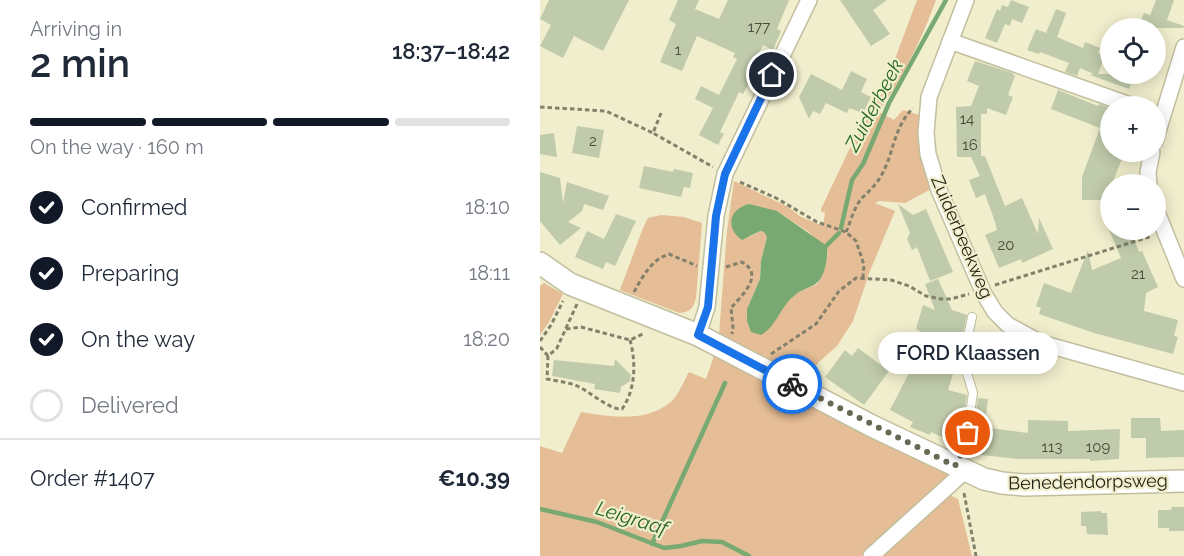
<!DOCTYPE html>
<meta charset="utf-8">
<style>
body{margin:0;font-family:Raleway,sans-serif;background:#f2f2f3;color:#1f2937;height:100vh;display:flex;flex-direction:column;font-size:22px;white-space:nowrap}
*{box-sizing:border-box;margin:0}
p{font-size:20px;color:#747a83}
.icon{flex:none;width:33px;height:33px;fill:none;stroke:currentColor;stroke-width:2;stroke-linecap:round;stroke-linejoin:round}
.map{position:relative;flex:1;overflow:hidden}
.details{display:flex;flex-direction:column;background:#fff;width:540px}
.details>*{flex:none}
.buttons{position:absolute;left:560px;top:18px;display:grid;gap:12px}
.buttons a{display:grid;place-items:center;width:66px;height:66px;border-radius:50%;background:#fff;box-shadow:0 3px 15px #0003;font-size:30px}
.pin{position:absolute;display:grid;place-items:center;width:51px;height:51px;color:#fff;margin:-26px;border:3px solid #fff;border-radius:50%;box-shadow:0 2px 6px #0007}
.courier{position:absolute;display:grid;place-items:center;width:60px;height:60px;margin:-30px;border:4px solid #1a73e8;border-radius:50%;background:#fff;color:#222;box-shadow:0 2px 8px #0007}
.bubble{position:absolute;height:42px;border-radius:21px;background:#fff;box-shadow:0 3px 15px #0003;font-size:20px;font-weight:600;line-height:42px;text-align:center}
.headline em{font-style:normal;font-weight:600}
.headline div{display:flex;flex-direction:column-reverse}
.headline{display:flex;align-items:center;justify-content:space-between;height:102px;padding:0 30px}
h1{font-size:39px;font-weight:600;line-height:45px}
.bar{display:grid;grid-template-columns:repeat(4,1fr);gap:9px 6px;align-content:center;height:72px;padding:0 30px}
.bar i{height:8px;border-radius:4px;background:#e0e1e3}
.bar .current{background:#111827}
.bar p{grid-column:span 4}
.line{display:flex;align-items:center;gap:15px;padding:0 30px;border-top:2px solid #e0e1e3}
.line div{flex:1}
ol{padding:0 30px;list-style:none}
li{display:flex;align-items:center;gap:18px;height:66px}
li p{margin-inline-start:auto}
li .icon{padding:6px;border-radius:50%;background:#111827;color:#fff;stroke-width:4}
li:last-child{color:#747a83}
li i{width:33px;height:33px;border:3px solid #e0e1e3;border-radius:50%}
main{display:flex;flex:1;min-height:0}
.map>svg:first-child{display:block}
</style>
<main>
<section class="details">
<div class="headline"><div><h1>2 min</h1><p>Arriving in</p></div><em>18:37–18:42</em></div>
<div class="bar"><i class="current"></i><i class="current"></i><i class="current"></i><i></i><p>On the way · 160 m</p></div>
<ol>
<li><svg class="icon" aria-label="check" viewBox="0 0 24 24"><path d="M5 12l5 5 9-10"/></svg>Confirmed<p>18:10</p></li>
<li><svg class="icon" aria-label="check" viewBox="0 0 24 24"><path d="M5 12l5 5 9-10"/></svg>Preparing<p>18:11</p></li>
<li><svg class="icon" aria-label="check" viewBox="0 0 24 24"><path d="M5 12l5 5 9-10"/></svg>On the way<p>18:20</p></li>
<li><i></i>Delivered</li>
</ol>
<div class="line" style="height:78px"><div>Order #1407</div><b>€10.39</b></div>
</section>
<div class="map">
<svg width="644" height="556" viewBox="0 0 644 556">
<rect width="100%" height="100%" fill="#f0eecc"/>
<g fill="#e5bd96" fill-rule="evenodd">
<path d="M 377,0 L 396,0 C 382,39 363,77 339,112 L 354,120 L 363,110 L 379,115 C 379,141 383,163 393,188 L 365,203 L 339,201 L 335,203 L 355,211 L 330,271 L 313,321 L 297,346 L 279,362 L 265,379 L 179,334 L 187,231 L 194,181 L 248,207 L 261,217 L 283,226 L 285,213 L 281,211 L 281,209 L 309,150 L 343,91 ZM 237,211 L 270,233 L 288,253 L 282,276 L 277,284 L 255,294 L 244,305 L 207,309 L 220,279 L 221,261 L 227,237 L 224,232 L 220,231 L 208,238 Z"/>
<path d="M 121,215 L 144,217 L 162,223 L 156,298 C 153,309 150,312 139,313 L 80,290 L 103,228 L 108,218 Z"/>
<polygon points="4,283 23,294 9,322 0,335 0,286"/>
<path d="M 174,356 L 411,473 L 323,556 L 0,556 L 0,446 L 22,453 L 41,412 C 71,417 107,423 132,401 C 139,394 144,381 149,372 L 166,379 Z"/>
<polygon points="410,495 418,499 432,556 340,556"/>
</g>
<path fill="#78a972" d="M 209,204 L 237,211 L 287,246 C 288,255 286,269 281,278 C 275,288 262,288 254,296 C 240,307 237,326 221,335 L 211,332 L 207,321 L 207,309 L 220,279 L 221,261 L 227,237 L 224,232 L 220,231 L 202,240 C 185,228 189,209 209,204 Z"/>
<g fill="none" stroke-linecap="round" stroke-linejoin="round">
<g stroke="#78a972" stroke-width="4.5">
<polyline points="301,228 312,180 323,164 349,103 406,0"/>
<polyline points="284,248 299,233"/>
<polyline points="0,509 57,522 124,548 141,546 162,541 182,542 209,556"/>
<polyline points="112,544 185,383"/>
</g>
</g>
<g fill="#c0cbab">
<polygon points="9,0 89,0 63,51 34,36 23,58 0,46 11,25 0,19"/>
<polygon points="138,0 159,0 155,9 179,19 188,0 249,0 237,29 241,31 233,50 223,45 207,77 211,79 203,94 199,92 180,132 184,134 178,145 159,135 173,108 155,99 161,86 179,95 197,59 193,57 195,53 157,36 142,71 120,62 136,24 129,20"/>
<polygon points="300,0 347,0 333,10 350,34 331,46"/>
<polygon points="471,0 489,7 482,23 472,19 470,26 465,24 457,43 445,38 457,9 460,11 462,5 468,7"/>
<polygon points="616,0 634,0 627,20 644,26 643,28 598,28 604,13 610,15"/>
<polygon points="516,9 526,13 517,37 543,48 545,42 560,48 558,53 565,56 558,74 595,74 589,89 550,75 554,74 540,68 537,76 525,72 529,63 500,52 499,54 487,50 496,29 506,33"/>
<polygon points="435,61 472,73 475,76 468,95 473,97 466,115 447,108 447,114 441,114 441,156 445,156 465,206 482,198 498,234 499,218 513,249 482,263 481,259 459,268 445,235 457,230 455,222 445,194 436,198 429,180 440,176 431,157 417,157 416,107 431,106 439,86 427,81"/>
<polygon points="311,71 327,79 321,92 331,97 323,113 309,108 307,113 286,103 280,114 273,111 269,119 259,97 271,74 302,90"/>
<polygon points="518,90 558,106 559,104 570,108 570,152 583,156 572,184 570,184 570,200 542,200 542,177 560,128 511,109"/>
<polygon points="37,126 64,130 59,158 32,153"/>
<polygon points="14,133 17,157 0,154 0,135"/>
<polygon points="104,166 133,172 134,169 153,173 150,188 144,187 141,197 99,188"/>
<polygon points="0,172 20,178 23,203 27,182 69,196 63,210 44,204 42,211 28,222 41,228 20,245 0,221"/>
<polygon points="358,204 373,215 386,209 413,272 390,281 377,247 372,250 367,239 370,233"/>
<polygon points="76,214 96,221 75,266 66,262 63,269 35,257 47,231 64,239"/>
<polygon points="569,230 590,230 599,252 602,251 618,287 606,293 604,311 638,320 634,336 638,337 633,354 554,333 499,314 501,308 496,306 504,283 531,293 548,250 552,270 581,258"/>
<polygon points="398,279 412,310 427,315 417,360 408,390 427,395 419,445 391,432 390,435 370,427 373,422 350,410 388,336 376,329 383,305 395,310 385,284"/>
<polygon points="318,348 349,371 324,405 285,377 305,350 312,356"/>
<polygon points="75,359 91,375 90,381 81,387 80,393 54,389 55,384 12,376 14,360 74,366"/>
<polygon points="438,398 448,399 445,423 451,424 450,428 488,433 488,420 528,421 528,431 580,429 579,459 550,461 550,459 479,459 433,454 433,451 430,449"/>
<polygon points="591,418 620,418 621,431 644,430 644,457 606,458 606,438 591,438"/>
<polygon points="632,507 644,507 644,531 629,531 629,528 618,528 618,510 631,510"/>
<polygon points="561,511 561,513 567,513 568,535 547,534 546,526 541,526 541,512"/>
</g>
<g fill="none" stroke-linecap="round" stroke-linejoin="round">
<defs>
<polyline id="lane" points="416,465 425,447 433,393 423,360 432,317"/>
<g id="street">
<polyline points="426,0 389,97 386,133 388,154 399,190 444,294 455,312 468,325 501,343 644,383"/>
<polyline points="410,41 593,106"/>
<polyline points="615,141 644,47"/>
<polyline points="609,184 608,172 612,152"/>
<polyline points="615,207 644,279"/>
<polyline points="158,335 167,307 176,216 185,174 269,0"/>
<polyline points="331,556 425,471"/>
</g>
<polyline id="secondary" points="0,263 30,284 158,335 332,426 444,479 462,483 484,485 644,481"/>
</defs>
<use href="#lane" stroke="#c1bf9e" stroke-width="10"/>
<use href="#street" stroke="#c1bf9e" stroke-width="18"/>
<use href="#secondary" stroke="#c1bf9e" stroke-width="24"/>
<g stroke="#83816b" stroke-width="3" stroke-dasharray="4.5 3" stroke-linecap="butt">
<polyline points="0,107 66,111 113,133"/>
<polyline points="121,113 113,133 173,167"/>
<polyline points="200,182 236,198 277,222 306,232 316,241 324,265 323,277"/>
<path d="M 306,232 C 311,221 314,207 322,198 C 329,191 336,185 341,176 C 354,154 353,128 373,108"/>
<path d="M 186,267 L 202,262 C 225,275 202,295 191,308 L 193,327 L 192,334"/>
<polyline points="455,285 612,236"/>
<path d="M 94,292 C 103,276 111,260 129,254 L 157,266"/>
<path d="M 37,304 L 17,348 L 8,356 L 7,379 C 16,381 26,382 35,385 C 50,391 69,410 82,409 C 96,389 96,362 90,340"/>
<polyline points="26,329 41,327 90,340 105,333"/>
<polyline points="0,341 11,325 23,301"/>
<polyline points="0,347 8,356"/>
<polyline points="231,354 276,324 299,291 316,278 351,280 369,286 386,296 401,299 411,299 429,294"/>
<polyline points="424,493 436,556"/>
</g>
<use href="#lane" stroke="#fff" stroke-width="8"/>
<use href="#street" stroke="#fff" stroke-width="15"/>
<use href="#secondary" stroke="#fff" stroke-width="21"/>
</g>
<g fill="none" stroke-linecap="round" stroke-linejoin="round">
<polyline stroke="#696854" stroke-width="6" stroke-dasharray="0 10.8" points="252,384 415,466 425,447 428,433"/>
<polyline stroke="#1a73e8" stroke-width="8" points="232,75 185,174 176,216 168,307 158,335 252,384"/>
</g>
<g text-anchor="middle" stroke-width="4.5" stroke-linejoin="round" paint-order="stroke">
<g font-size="15" fill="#494b3a">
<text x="219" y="32">177</text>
<text x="138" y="55">1</text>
<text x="427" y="124">14</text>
<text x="53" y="146">2</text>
<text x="430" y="150">16</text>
<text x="466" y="250">20</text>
<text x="598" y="279">21</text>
<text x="512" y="452">113</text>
<text x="558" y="452">109</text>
</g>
<g font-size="18" fill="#212014" stroke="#f0eecc">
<text transform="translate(422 237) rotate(67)" y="6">Zuiderbeekweg</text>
<text transform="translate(548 482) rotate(-1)" y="6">Benedendorpsweg</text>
</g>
<g font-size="20" font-style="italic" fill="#256720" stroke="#f0eecc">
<text transform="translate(334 105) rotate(-62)" y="7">Zuiderbeek</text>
<text transform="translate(92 518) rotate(17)" y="7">Leigraaf</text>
</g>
</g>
</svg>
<div class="buttons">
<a><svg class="icon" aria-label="locate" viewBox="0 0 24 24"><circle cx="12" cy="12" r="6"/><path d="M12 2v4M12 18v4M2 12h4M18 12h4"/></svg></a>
<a>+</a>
<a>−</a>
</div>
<div class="pin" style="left:428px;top:433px;background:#ea580c"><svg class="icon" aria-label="bag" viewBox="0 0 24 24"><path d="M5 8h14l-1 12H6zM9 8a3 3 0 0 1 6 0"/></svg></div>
<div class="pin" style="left:232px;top:75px;background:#1f2937"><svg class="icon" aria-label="home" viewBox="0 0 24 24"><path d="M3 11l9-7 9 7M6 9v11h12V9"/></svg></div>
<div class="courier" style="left:252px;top:384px"><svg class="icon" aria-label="bike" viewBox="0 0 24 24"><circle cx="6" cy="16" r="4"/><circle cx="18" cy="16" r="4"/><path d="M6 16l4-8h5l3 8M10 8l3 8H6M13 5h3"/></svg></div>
<div class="bubble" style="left:338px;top:332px;width:180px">FORD Klaassen</div>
</div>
</main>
